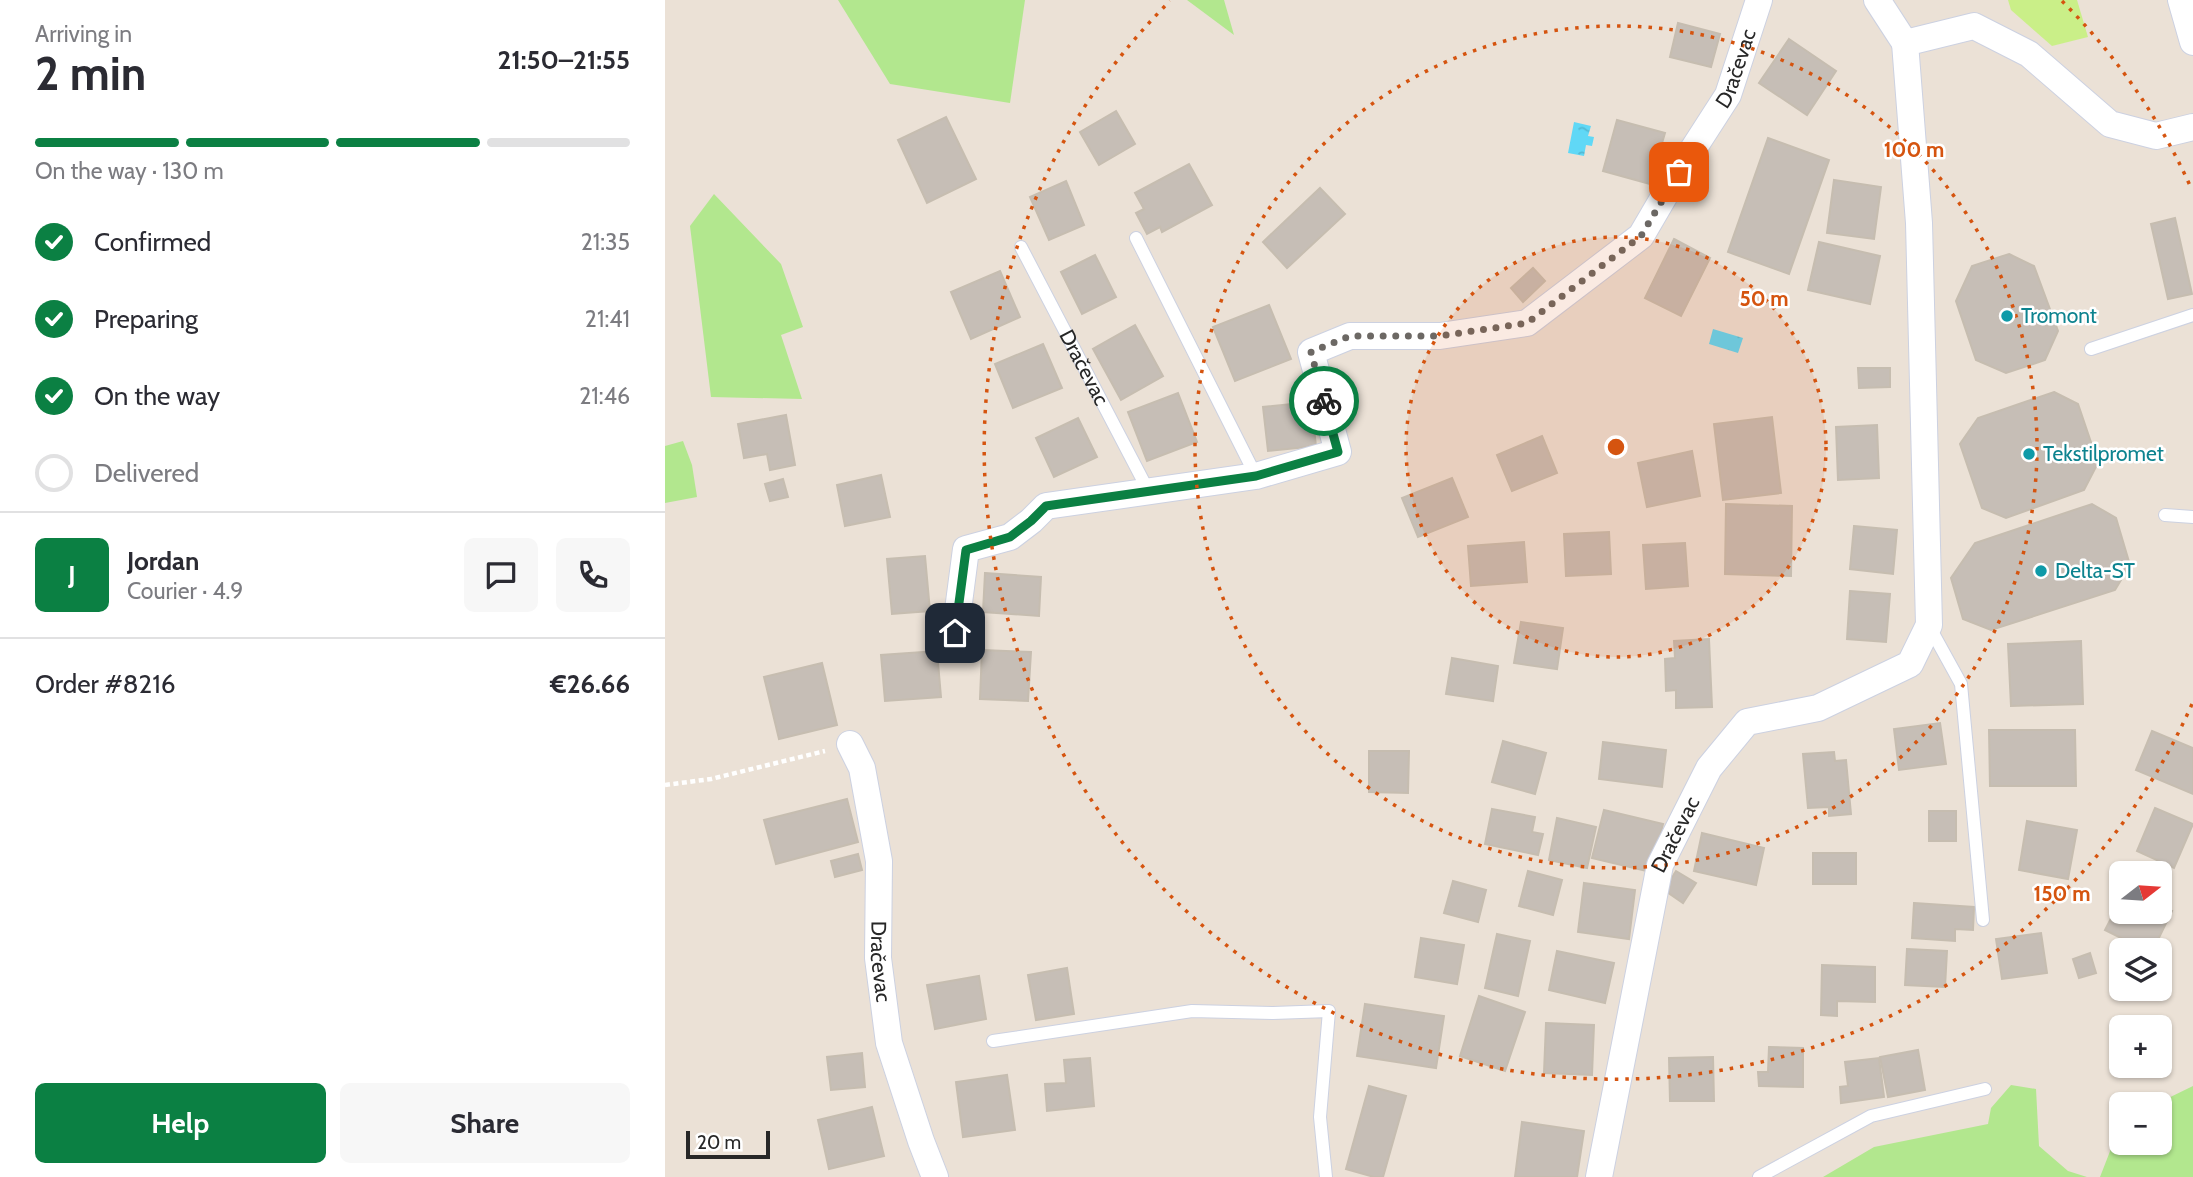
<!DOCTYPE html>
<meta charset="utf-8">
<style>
body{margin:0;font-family:Cabin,sans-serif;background:#f7f7f7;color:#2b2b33;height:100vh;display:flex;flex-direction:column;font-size:26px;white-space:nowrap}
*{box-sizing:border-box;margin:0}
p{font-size:23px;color:#7c7c81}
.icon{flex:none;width:38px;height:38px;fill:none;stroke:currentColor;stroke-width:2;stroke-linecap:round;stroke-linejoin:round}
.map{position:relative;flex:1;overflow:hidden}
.sheet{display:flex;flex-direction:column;background:#fff;width:665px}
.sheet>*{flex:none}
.needle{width:46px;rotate:73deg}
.controls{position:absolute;left:1444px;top:861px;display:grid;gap:14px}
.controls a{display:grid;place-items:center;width:63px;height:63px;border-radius:10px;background:#fff;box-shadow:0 2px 5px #0004;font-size:35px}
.scale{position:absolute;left:21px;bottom:18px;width:84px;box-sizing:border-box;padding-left:7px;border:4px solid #272727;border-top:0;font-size:19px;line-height:24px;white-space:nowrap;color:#272727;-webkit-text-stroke:5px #fff;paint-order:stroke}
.pin{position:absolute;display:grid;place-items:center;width:60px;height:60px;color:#fff;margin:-30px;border-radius:14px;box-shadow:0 4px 10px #0006}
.courier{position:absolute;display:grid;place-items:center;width:70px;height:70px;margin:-35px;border:5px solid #0b8043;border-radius:50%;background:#fff;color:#222;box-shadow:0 2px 9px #0007}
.head em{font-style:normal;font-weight:800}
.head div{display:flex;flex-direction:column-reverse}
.head{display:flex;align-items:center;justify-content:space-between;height:119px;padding:0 35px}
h1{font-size:46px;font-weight:800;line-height:52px}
.bar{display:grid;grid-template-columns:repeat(4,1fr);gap:10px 7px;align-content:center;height:84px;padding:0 35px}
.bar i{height:9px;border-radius:5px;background:#e1e1e2}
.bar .active{background:#0b8043}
.bar p{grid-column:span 4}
.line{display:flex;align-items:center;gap:18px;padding:0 35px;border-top:2px solid #e1e1e2}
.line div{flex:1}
.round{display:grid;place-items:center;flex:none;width:74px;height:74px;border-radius:10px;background:#f7f7f7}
ol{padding:0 35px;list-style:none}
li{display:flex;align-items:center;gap:21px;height:77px}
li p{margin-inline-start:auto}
li .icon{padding:7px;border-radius:50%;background:#0b8043;color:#fff;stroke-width:4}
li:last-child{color:#7c7c81}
li i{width:38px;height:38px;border:4px solid #e1e1e2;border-radius:50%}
.action{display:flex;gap:14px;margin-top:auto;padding:14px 35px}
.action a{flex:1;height:80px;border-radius:10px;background:#0b8043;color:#fff;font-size:28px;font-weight:800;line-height:80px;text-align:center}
.action a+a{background:#f7f7f7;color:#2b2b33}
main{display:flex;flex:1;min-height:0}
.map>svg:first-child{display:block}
</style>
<main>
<section class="sheet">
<div class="head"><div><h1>2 min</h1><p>Arriving in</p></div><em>21:50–21:55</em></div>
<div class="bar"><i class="active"></i><i class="active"></i><i class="active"></i><i></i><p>On the way · 130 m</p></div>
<ol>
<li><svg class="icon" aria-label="check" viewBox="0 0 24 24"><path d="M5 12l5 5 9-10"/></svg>Confirmed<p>21:35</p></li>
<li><svg class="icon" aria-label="check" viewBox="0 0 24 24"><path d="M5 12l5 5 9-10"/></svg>Preparing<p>21:41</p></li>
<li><svg class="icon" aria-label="check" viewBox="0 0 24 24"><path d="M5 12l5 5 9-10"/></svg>On the way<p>21:46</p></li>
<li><i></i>Delivered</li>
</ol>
<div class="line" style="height:126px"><b class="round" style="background:#0b8043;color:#fff">J</b><div><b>Jordan</b><p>Courier · 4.9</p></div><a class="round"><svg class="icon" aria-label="chat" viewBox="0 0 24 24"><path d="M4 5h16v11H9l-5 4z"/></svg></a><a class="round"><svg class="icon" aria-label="phone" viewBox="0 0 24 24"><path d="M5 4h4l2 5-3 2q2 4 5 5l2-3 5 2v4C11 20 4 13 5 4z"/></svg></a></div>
<div class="line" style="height:91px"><div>Order #8216</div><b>€26.66</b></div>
<div class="action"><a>Help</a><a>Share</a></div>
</section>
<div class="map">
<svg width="1528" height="1177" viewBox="0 0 1528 1177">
<defs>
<pattern id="water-ripples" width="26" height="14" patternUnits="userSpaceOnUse" patternTransform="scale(1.75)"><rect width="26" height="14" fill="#60d8f6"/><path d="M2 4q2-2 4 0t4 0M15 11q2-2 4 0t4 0" fill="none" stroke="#53b9d3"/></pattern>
</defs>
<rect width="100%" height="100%" fill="#ebe1d6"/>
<g fill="#b2e78e">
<polygon points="173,0 360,0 345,103 225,84"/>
<polygon points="522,0 559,0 569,35"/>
<polygon points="49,194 116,264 138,327 116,335 137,399 46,397 25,226"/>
<polygon points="18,441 27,465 32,497 0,503 0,446"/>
<polygon points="1346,1085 1371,1089 1374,1146 1403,1171 1422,1177 1158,1177 1209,1147 1323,1124 1326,1108"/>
<polygon points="1528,1086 1528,1177 1435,1177 1456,1123 1456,1143 1494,1143 1494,1104 1491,1104"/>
</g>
<polygon fill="#caef88" points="1343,0 1412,0 1423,37 1387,46 1346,10"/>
<g fill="url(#water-ripples)">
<polygon points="909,122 926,126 923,136 929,137 927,146 921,145 919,156 903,153"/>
<polygon points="1048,329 1078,338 1073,353 1044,344"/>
</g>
<g fill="#c6beb6" stroke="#c6bdb0" stroke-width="2">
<polygon points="1013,23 1055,34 1046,67 1005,57"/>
<polygon points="1124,39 1171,71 1142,115 1094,83"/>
<polygon points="451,111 470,144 434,165 415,132"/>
<polygon points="281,117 311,179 262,203 233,140"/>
<polygon points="952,120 1000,133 985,184 938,171"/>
<polygon points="1103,138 1164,160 1124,274 1063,252"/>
<polygon points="524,164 547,205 497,232 495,227 482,234 471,213 479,209 470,193"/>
<polygon points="1169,180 1216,187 1209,239 1162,233"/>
<polygon points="401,181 419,225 384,240 365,197"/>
<polygon points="655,188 680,214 622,268 598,242"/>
<polygon points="1510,218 1527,294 1503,299 1486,224"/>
<polygon points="1009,239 1045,258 1016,316 980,298"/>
<polygon points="1154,242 1215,256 1205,304 1143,290"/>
<polygon points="1344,254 1369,266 1393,331 1380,360 1341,373 1311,360 1291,301 1307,266"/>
<polygon points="430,255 451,297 417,314 396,272"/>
<polygon points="868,268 880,281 858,302 846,288"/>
<polygon points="335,271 355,317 306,339 286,292"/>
<polygon points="604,305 626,359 570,381 548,327"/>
<polygon points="470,325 498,376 456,400 428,349"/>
<polygon points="378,344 397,388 348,408 330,364"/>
<polygon points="1193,368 1225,368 1225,387 1194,388"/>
<polygon points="1389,392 1413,404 1433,463 1419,490 1341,518 1317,508 1295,444 1313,418"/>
<polygon points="513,393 532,442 482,461 463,412"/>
<polygon points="646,402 651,446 603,451 598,407"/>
<polygon points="121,415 130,465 105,470 102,454 79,458 73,424"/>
<polygon points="1107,417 1116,493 1058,500 1049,424"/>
<polygon points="413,418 432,457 389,477 371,438"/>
<polygon points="1212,425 1214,478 1173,480 1171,427"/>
<polygon points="877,436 892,473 847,491 832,455"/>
<polygon points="1027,451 1035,496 982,507 973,463"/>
<polygon points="216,475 225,517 180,526 172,485"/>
<polygon points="787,478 803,517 753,537 737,498"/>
<polygon points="118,479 123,497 105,501 100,484"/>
<polygon points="1061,504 1127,506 1126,576 1060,574"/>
<polygon points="1427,504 1451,518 1465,565 1450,590 1326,630 1298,619 1286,578 1310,543"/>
<polygon points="1189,526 1232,530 1228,574 1185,569"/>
<polygon points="944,532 946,574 901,576 899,534"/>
<polygon points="859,542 862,582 806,586 803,546"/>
<polygon points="1020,543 1023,586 981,589 978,545"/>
<polygon points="260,556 265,611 227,614 222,559"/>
<polygon points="320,573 376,577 374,616 318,612"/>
<polygon points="1185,591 1225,594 1221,642 1182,639"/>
<polygon points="856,622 898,628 892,669 849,663"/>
<polygon points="1044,639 1047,707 1011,708 1011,690 1001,691 1000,659 1010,658 1009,641"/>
<polygon points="1416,641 1418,704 1346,706 1343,644"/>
<polygon points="317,650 366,652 363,701 315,699"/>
<polygon points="272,651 276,697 220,701 216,655"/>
<polygon points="787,658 833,666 828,701 781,694"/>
<polygon points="157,663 172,725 114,739 99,677"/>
<polygon points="1275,723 1281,764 1234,770 1229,729"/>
<polygon points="1324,730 1410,730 1411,786 1325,786"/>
<polygon points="1487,731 1528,748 1528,794 1471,770"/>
<polygon points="838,741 881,753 870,794 827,782"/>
<polygon points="938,742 1001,750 997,787 934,779"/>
<polygon points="704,751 744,751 743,793 704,792"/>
<polygon points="1169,752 1170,761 1181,760 1186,814 1164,816 1164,807 1143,808 1138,754"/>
<polygon points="182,799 193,842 111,864 99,820"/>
<polygon points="1490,808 1528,824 1509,868 1472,851"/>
<polygon points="827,809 870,817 867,832 878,834 873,855 820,844"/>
<polygon points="939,810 998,824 986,872 927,858"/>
<rect x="1264" y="811" width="27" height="30"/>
<polygon points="892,818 931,827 922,868 884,860"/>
<polygon points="1362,821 1412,830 1403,879 1354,870"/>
<polygon points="1037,833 1099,848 1091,885 1029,871"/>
<rect x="1148" y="853" width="43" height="31"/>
<polygon points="193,854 197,870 170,877 166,861"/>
<polygon points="863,871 897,880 888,915 854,906"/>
<polygon points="1011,871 1031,883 1018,903 999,890"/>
<polygon points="788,881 821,890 813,922 779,913"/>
<polygon points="919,883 970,890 964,939 913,932"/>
<polygon points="1456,899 1456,912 1494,912 1494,904 1507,911 1488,950 1480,950 1440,930"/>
<polygon points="1249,903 1309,907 1308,930 1290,929 1290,941 1247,938"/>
<polygon points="1376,933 1382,973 1337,979 1331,939"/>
<polygon points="832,934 865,941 853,996 820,988"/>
<polygon points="756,938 799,945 792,984 750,977"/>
<polygon points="1242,949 1282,951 1280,987 1240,985"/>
<polygon points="892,951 949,963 940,1003 884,990"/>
<polygon points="1425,953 1431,973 1414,978 1408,959"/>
<polygon points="1157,965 1210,967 1210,1002 1172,1001 1172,1016 1156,1015"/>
<polygon points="402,968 409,1014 371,1020 363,975"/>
<polygon points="314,976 321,1019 270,1029 262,985"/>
<polygon points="814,996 860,1012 840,1071 795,1056"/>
<polygon points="700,1004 779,1016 771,1068 692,1056"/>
<polygon points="881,1023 929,1025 927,1075 879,1073"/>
<polygon points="1104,1047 1138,1048 1138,1087 1094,1086 1093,1072 1103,1072"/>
<polygon points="1253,1050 1260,1090 1223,1097 1215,1057"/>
<polygon points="197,1053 200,1087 166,1090 162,1057"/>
<polygon points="1048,1057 1049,1101 1005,1101 1004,1058"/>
<polygon points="425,1058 429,1106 382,1111 380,1084 401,1083 399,1060"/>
<polygon points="1214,1058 1219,1097 1176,1103 1175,1087 1183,1086 1180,1062"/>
<polygon points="342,1075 350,1130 298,1137 291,1082"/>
<polygon points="704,1086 741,1096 718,1177 709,1177 681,1169"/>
<polygon points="207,1107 219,1156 164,1169 153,1120"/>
<polygon points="857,1122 919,1131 912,1177 850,1177"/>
</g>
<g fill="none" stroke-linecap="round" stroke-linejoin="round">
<defs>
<g id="lane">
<polyline points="471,238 591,476"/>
<path id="s1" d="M 356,247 L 483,490"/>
<polyline points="1426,349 1528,315"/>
<polyline points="1500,515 1528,517"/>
<polyline points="1264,626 1296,684 1318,920"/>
<polyline points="328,1041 527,1011 608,1013 664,1011 655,1117 661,1177"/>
<polyline points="1094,1177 1206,1116 1320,1089"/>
</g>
<g id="street">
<polyline points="1212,0 1240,43"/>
<polyline points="1516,0 1528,42"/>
<path id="s2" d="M 290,633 L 301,549 L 345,537 L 366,521 L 381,506 L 591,476 L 673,452 L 646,352 L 685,336 L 775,336 L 862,323 L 976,236 L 1014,171 L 1063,95 L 1094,0"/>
<path id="s3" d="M 185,744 L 197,768 L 214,861 L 213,958 L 224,1043 L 256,1141 L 270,1177"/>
<path id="s4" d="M 934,1177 L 995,865 L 1044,768 L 1082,722 L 1153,708 L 1245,664 L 1264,625 L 1254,223 L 1240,43 L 1309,26 L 1364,54 L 1445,124 L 1491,136 L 1528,127"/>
</g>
</defs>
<use href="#lane" stroke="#ccd1e1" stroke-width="14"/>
<use href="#street" stroke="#ccd1e1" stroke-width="28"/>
<polyline stroke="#fff" stroke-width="4.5" stroke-dasharray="5 3.5" stroke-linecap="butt" points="0,785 46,779 160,751"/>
<use href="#lane" stroke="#fff" stroke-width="12"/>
<use href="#street" stroke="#fff" stroke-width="26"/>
</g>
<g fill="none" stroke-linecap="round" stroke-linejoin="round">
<polyline stroke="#6c6864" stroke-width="7" stroke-dasharray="0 12.6" points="659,401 646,352 685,336 775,336 862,323 976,236 1014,172"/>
<polyline stroke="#0b8043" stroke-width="9" points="290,633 301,550 345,537 366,521 381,506 591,476 673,452 659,401"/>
</g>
<circle cx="951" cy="447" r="210" fill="#d5540f" fill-opacity=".12"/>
<g fill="none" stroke="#d5540f" stroke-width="3.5" stroke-dasharray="3.5 7">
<circle cx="951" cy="447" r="210"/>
<circle cx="951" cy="447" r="421"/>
<path d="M1527 704A631 631 0 1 1 505 1M1397 1A631 631 0 0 1 1527 190"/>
</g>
<g fill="#0f9aa8" stroke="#fff" stroke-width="2.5">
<circle cx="1342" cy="316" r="7"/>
<circle cx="1364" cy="454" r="7"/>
<circle cx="1376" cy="571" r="7"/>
</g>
<g text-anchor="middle" stroke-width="5" stroke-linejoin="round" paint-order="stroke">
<g font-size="21" fill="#272727" stroke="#fff">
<text dy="7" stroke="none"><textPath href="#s2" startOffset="1136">Dračevac</textPath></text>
<text dy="7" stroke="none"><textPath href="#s1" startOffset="136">Dračevac</textPath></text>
<text dy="7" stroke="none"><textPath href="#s4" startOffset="352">Dračevac</textPath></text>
<text dy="7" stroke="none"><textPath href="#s3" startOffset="222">Dračevac</textPath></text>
</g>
<g font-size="21" fill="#0d838f" stroke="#fff" text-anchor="start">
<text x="1356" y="323">Tromont</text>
<text x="1378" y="461">Tekstilpromet</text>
<text x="1390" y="578">Delta-ST</text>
</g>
</g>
<circle cx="951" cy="447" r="10" fill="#d5540f" stroke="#fff" stroke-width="3.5"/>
<g font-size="21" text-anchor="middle" font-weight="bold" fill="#d5540f" stroke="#fff" stroke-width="5" stroke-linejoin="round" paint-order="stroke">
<text x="1249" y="157">100 m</text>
<text x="1099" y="306">50 m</text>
<text x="1397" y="901">150 m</text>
</g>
</svg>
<div class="controls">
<a><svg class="needle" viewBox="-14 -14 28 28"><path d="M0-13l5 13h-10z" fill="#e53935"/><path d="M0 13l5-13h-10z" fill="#7c7c81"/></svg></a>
<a><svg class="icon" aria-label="layers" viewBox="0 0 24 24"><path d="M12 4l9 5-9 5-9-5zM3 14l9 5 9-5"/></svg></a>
<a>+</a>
<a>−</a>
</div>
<div class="scale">20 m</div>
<div class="pin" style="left:1014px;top:172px;background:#ea580c"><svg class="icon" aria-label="bag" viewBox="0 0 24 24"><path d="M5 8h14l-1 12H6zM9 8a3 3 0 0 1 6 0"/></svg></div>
<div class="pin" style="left:290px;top:633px;background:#1f2937"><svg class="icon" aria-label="home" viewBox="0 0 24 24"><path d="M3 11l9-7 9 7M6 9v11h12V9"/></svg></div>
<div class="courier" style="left:659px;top:401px"><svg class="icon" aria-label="bike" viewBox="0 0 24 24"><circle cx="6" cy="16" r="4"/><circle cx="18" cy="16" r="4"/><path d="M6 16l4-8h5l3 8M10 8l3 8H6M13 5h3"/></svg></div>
</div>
</main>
